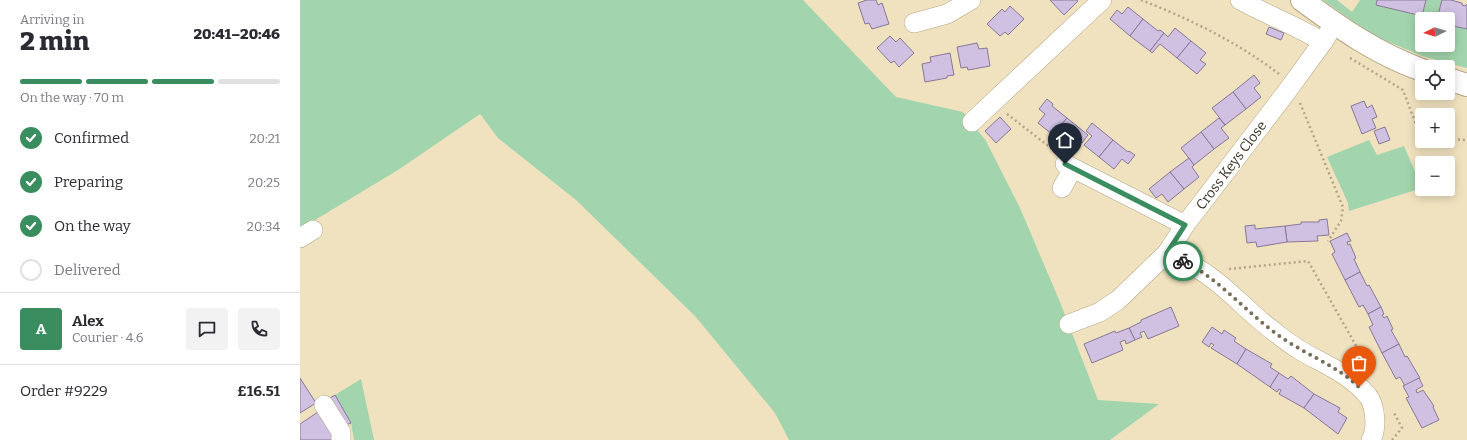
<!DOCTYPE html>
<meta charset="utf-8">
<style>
body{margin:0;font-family:Bitter,serif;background:#f2f2f3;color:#2b2b33;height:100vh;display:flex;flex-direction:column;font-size:15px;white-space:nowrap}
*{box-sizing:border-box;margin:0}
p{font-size:13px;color:#7c7c81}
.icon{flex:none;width:22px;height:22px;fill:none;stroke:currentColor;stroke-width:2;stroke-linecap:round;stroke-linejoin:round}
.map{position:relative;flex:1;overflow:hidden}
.details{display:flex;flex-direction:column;background:#fff;width:300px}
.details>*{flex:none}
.needle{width:26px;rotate:265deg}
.fabs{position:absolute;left:1115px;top:12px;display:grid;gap:8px}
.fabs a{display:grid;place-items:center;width:40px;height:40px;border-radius:4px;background:#fff;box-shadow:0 2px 10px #0003;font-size:20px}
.pin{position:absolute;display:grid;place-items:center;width:34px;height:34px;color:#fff;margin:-41px -17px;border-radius:50% 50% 50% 0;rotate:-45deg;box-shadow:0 0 4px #0007}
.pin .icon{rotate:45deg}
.courier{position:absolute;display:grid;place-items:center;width:40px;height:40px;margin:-20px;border:3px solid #398d5f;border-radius:50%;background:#fff;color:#222;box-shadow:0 1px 5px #0007}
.summary em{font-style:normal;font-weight:800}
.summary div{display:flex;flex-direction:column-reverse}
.summary{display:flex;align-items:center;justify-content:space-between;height:68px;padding:0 20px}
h1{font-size:26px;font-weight:800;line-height:30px}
.bar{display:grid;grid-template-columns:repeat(4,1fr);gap:6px 4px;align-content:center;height:48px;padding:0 20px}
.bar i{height:5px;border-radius:3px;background:#e1e1e2}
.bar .current{background:#398d5f}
.bar p{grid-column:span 4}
.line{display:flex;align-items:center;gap:10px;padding:0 20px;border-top:1px solid #e1e1e2}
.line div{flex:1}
.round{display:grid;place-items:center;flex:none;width:42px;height:42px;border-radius:4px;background:#f2f2f3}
ol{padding:0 20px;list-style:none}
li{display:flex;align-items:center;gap:12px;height:44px}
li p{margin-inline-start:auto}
li .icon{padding:4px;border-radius:50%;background:#398d5f;color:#fff;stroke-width:4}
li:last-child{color:#7c7c81}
li i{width:22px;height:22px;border:2px solid #e1e1e2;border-radius:50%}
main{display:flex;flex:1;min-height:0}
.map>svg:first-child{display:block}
</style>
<main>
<section class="details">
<div class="summary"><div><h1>2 min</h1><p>Arriving in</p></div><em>20:41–20:46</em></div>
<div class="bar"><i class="current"></i><i class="current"></i><i class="current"></i><i></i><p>On the way · 70 m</p></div>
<ol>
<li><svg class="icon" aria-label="check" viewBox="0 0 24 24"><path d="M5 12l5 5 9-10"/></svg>Confirmed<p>20:21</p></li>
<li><svg class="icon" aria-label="check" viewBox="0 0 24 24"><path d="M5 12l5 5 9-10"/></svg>Preparing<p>20:25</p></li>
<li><svg class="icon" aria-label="check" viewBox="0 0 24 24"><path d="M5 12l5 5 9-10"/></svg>On the way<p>20:34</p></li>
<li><i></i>Delivered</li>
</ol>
<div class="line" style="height:72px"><b class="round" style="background:#398d5f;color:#fff">A</b><div><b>Alex</b><p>Courier · 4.6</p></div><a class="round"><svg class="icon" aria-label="chat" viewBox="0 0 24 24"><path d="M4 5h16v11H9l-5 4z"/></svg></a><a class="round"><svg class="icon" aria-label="phone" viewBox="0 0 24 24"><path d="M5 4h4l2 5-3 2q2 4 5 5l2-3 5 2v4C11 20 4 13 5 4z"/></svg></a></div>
<div class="line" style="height:52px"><div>Order #9229</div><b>£16.51</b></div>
</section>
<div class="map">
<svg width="1167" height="440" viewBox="0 0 1167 440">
<rect width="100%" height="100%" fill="#f1e2bf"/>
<g fill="#a2d5ad">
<polygon points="0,0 503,0 596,97 663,112 686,141 720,208 760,302 798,400 859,404 810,440 489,440 475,413 395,316 276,200 198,138 180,114 98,170 0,229"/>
<polygon points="1023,0 1037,0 1052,12 1060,0 1077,0 1076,5 1122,16 1126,0 1142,0 1137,19 1122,19 1122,45 1148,45 1148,25 1167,29 1167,68 1122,56 1072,35"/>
<polygon points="1069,140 1077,155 1104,146 1122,188 1049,211 1048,203 1027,157"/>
<polygon points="61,379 74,440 54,440 51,423 35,395"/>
</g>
<g fill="#d0c0e2" stroke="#877897">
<polygon points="567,0 576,0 578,5 582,3 589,24 572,29 569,23 565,24 558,3"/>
<polygon points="750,0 776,0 778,1 764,15"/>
<polygon points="1077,0 1126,0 1122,16 1076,5"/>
<polygon points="1142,0 1151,0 1162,3 1162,5 1165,6 1167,4 1167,29 1148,25 1148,19 1137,19"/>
<polygon points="710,6 724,19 708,35 705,32 700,36 687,24 702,9 705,12"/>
<polygon points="828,7 843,19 830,36 810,19 817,10 822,14"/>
<polygon points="843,19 858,31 860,30 864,33 850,51 830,36"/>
<polygon points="969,27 984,33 981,40 966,34"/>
<polygon points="875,28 891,41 877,58 860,44 852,53 850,51 864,33 868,37"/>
<polygon points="590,36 596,42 600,38 614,53 599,67 594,61 591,63 577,48"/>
<polygon points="891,41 906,53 900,60 906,64 897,74 877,58"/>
<polygon points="677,43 679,49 687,48 690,66 668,70 667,67 661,68 657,47"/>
<polygon points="650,53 654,75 647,76 647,78 625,82 622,64 631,62 630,57"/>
<polygon points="954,75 960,83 954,88 961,97 946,109 933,92"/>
<polygon points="933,92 946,109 925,125 912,108"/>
<polygon points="747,99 753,104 752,106 767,118 753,135 738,123 745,114 739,109"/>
<polygon points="1064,101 1067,108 1072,105 1077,117 1072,119 1076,128 1062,134 1051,106"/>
<polygon points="700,117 711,129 696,143 685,131"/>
<polygon points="767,118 788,135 782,143 776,139 769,147 753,135"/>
<polygon points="919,118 925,125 921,128 929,138 914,149 901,132"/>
<polygon points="792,123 813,140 799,157 784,145 792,136 786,131"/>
<polygon points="1085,127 1090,140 1079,144 1074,131"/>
<polygon points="901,132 914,149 894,165 881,148"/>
<polygon points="813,140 828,152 829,151 835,155 828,164 822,159 814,169 799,157"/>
<polygon points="889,158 894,165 892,167 899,177 884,189 870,172"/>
<polygon points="870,172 884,189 868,202 862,194 856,198 849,189"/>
<polygon points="1027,219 1029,235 1017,236 1018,241 987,242 985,226 1001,224 1001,222 1019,222 1019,220"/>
<polygon points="955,225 955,229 985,226 987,242 957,247 956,242 947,243 945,226"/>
<polygon points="1047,233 1051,241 1047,242 1048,245 1050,244 1056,258 1054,259 1060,272 1045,280 1032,254 1035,252 1030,241"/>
<polygon points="1060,272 1067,286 1069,285 1081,307 1068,314 1063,305 1059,307 1045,280"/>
<polygon points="871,307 879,326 848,339 844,331 840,333 842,337 835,340 829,328 841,322 841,320"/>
<polygon points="1081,307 1084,314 1082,315 1084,318 1087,316 1093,329 1091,330 1099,344 1082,353 1069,327 1073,325 1068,314"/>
<polygon points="912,327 922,334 924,330 936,338 934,341 946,349 937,364 911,348 914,345 911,343 909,347 902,342"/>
<polygon points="829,328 835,340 826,344 825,340 820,342 823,350 792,363 784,344 815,331 816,333"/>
<polygon points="1099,344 1105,357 1107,356 1120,378 1105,386 1100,377 1096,379 1082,353"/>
<polygon points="946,349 972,364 970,367 979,373 970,387 937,364"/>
<polygon points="979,373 988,379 991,376 1014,394 1004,408 979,394 981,390 979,389 977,392 970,387"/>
<polygon points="0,378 16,403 0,413"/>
<polygon points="1119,378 1123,386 1116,390 1117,393 1123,390 1134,406 1133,407 1139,420 1122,428 1106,398 1109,397 1103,386"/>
<polygon points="1014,394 1040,408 1038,412 1047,418 1038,434 1004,408"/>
<polygon points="35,395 51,423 46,425 30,398"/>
<polygon points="18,412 36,440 0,440 0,424"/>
</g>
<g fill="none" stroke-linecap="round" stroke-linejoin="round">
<defs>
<g id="minor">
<path d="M 940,0 C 967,15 997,26 1023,42"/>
<polyline points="614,23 647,14 671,0"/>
<polyline points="672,122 802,0"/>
<polyline points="765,164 885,225"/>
<polyline points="762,188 773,168"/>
<polyline points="0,238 13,230"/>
<path d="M 867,253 C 881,260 896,266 909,276 C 933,293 952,316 976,333 C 983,339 991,344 998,349 C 1023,364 1049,373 1068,396 C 1076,407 1077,429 1071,440"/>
<polyline points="769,324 800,312 818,300 867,253 885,225 985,94 1023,42 1034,24"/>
<polyline points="24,405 41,432 41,440"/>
</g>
<g id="major">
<path d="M 1002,0 C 1040,28 1077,54 1122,70"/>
<polyline points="1148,79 1167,85"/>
</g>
</defs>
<use href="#minor" stroke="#b4a684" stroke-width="20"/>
<use href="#major" stroke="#b4a684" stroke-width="24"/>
<g stroke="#b2a68a" stroke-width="2.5" stroke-dasharray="2 3" stroke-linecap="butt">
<path d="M 841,0 C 888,18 939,43 979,74"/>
<polyline points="1050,58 1103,90 1117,127 1122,131"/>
<polyline points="1000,103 1043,207 1041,221 1028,241"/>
<polyline points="707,114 755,151"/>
<polyline points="1148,139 1167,140"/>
<polyline points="929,269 1008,261 1071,372"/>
<polyline points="1092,440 1102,428 1093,411"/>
</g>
<use href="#minor" stroke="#fff" stroke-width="19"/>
<use href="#major" stroke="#fff" stroke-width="22"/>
</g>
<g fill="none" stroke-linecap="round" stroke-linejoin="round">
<path stroke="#79705b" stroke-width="4" stroke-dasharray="0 7.2" d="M 883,261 C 918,278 943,309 974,332 C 1001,353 1035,364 1059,387"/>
<polyline stroke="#398d5f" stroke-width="5" points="765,164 885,225 867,253 883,261"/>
</g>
<g text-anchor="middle" stroke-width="3" stroke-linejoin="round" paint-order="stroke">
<g font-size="14" fill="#393325" stroke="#fff">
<text transform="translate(931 165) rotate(-53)" y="5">Cross Keys Close</text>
</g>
</g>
</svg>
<div class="fabs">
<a><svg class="needle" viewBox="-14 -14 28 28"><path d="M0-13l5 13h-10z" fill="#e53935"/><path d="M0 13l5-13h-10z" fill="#7c7c81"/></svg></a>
<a><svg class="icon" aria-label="locate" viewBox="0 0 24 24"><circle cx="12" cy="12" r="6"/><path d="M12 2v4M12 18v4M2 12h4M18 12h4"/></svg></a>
<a>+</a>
<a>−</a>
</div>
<div class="pin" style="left:1059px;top:387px;background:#ea580c"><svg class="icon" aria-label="bag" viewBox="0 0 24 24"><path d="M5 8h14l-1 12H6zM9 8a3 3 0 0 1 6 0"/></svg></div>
<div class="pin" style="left:765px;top:164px;background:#1f2937"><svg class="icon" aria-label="home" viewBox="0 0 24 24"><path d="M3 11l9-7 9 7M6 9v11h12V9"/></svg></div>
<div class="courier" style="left:883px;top:261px"><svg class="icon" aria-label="bike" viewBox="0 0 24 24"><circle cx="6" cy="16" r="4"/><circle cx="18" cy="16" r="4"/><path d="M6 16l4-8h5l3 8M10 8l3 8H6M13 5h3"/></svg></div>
</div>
</main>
